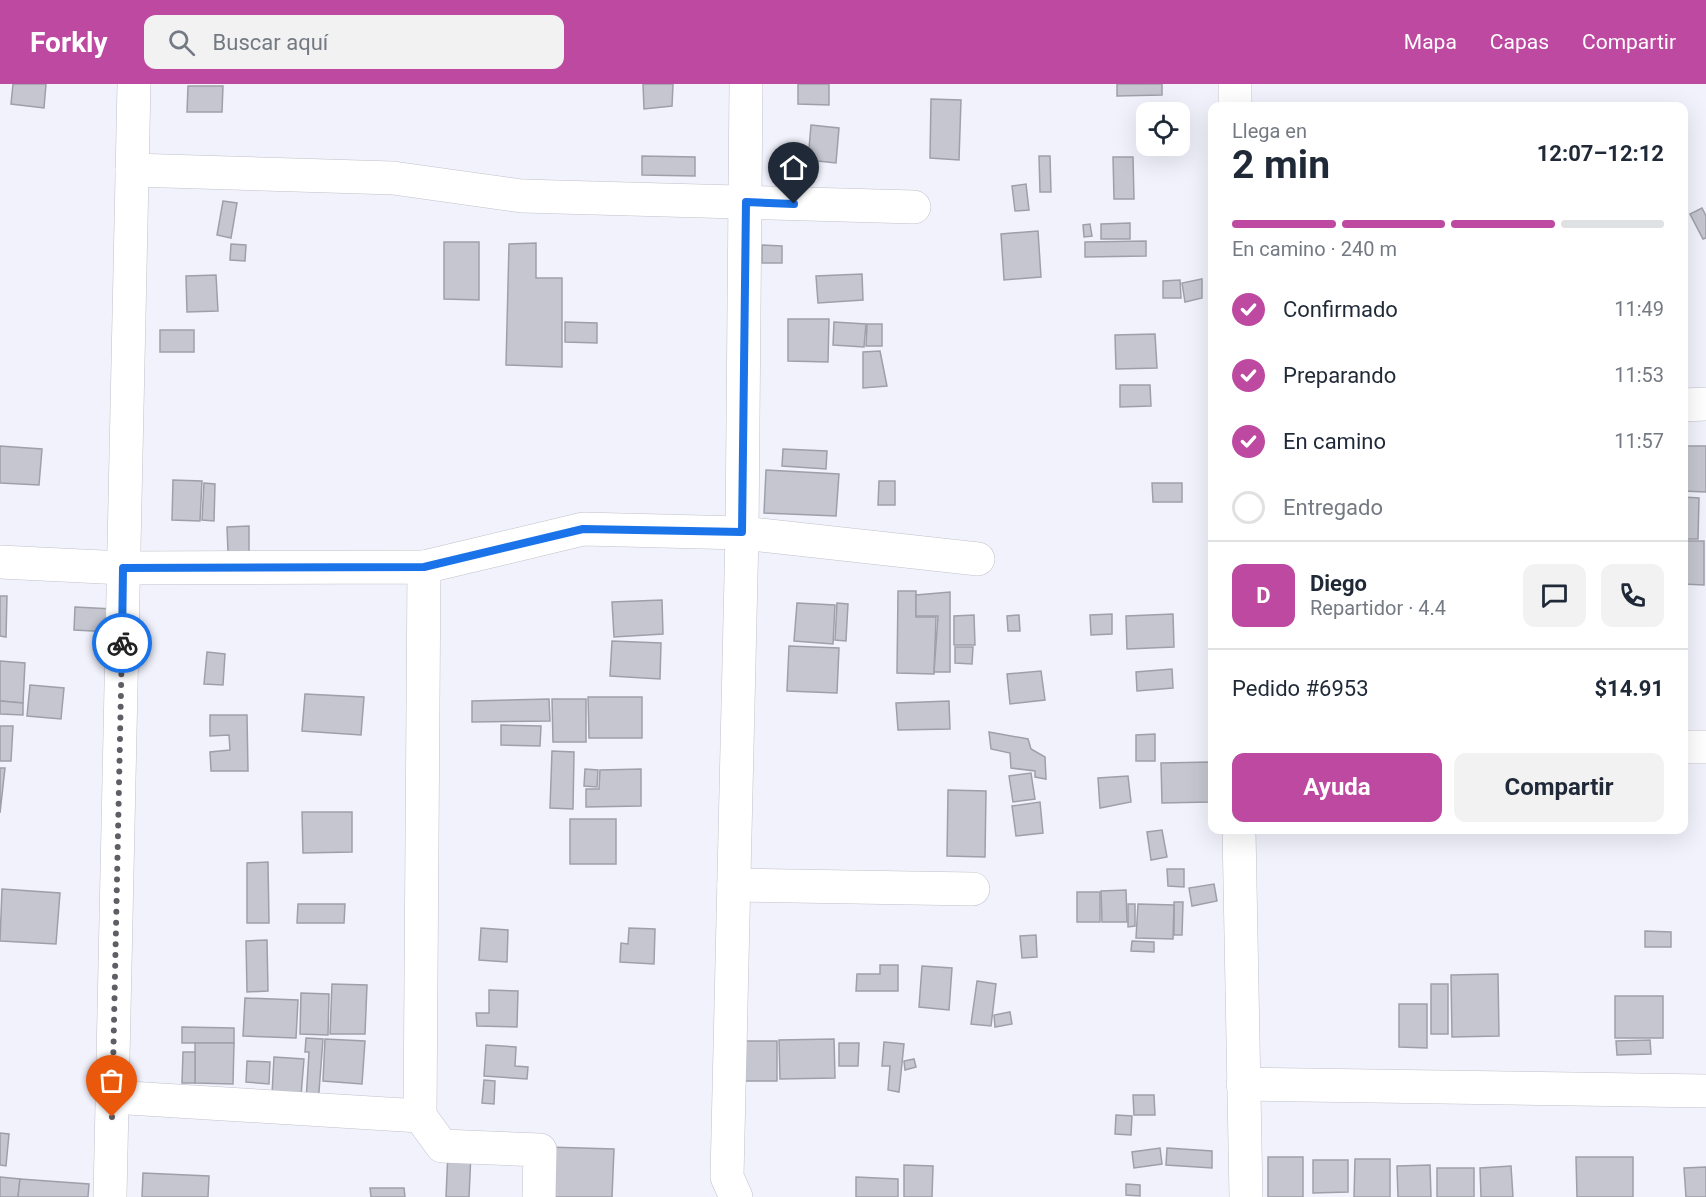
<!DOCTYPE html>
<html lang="es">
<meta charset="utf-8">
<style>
body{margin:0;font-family:Roboto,sans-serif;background:#f2f2f3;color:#1f2937;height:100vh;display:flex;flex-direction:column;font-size:22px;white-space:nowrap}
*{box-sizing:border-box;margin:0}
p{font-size:20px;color:#747a83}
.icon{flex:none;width:33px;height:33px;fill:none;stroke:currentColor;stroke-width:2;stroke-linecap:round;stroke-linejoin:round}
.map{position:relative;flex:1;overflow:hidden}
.sheet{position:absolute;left:1208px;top:18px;width:480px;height:732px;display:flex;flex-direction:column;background:#fff;border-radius:12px;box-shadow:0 6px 24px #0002}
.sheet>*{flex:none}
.buttons{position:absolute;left:1136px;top:18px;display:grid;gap:12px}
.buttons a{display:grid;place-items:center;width:54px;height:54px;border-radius:12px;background:#fff;box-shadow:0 6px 24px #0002;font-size:30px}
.pin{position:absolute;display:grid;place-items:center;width:51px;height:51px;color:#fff;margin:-62px -26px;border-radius:50% 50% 50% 0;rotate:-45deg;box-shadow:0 0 6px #0007}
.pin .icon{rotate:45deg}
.courier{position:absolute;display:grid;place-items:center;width:60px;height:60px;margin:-30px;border:4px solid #1a73e8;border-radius:50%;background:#fff;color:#222;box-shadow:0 2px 8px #0007}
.overview em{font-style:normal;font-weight:700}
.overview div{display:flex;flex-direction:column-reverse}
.overview{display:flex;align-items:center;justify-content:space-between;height:102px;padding:0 24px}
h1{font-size:39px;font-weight:700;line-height:45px}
.bar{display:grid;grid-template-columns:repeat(4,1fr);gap:9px 6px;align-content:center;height:72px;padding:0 24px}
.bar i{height:8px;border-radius:4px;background:#e0e1e3}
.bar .on{background:#be49a1}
.bar p{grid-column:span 4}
.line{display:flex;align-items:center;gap:15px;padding:0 24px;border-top:2px solid #e0e1e3}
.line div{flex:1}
.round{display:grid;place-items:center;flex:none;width:63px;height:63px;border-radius:12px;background:#f2f2f3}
ol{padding:0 24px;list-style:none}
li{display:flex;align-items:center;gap:18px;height:66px}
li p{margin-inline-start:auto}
li .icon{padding:6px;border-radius:50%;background:#be49a1;color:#fff;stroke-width:4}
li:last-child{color:#747a83}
li i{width:33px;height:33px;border:3px solid #e0e1e3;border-radius:50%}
.button{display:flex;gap:12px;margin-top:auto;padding:12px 24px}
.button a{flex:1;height:69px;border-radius:12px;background:#be49a1;color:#fff;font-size:24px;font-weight:700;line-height:69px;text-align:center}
.button a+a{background:#f2f2f3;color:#1f2937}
header{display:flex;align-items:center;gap:36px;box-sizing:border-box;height:84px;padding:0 30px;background:#be49a1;color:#fff}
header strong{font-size:28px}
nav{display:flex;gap:33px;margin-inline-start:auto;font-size:21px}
.search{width:420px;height:54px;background:#f2f2f3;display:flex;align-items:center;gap:15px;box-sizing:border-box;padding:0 21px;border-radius:12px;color:#747a83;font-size:22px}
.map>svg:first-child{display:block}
</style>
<header>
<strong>Forkly</strong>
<div class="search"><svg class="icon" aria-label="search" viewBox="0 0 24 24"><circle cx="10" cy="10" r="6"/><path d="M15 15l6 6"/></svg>Buscar aquí</div>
<nav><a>Mapa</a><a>Capas</a><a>Compartir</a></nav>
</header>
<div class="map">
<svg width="1706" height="1113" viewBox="0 0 1706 1113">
<rect width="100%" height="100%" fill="#f1f2fc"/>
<g fill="#c5c6cf" stroke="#9ea0a9" stroke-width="1.5">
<polygon points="13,0 46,0 44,24 11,20"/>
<polygon points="643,0 673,0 672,22 644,25"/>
<polygon points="798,0 829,0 829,21 798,20"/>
<polygon points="1117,0 1162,0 1162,11 1117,12"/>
<polygon points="188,2 223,2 222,28 187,28"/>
<polygon points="931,15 961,16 959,76 930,74"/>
<polygon points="811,41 839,44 836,79 808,76"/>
<polygon points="642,72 695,73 695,92 642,91"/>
<polygon points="1039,72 1050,72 1051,108 1040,108"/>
<polygon points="1113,73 1133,73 1134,115 1114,115"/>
<polygon points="1026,100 1029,126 1015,127 1012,102"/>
<polygon points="223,117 237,119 231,154 217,151"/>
<polygon points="1702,124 1706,132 1706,154 1703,155 1690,130"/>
<polygon points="1130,139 1130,155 1101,155 1101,140"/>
<polygon points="1090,140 1092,152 1084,153 1083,141"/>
<polygon points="1038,147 1041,193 1004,196 1001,150"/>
<polygon points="1146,157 1146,172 1085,173 1085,158"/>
<polygon points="444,158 479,158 479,216 444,215"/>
<polygon points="536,159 536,194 562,194 562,283 506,281 509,160"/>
<polygon points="231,160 246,161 245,177 230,176"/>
<polygon points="762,161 782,162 782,179 762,179"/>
<polygon points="862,190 863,216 818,219 816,192"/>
<polygon points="216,191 218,227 187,228 186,192"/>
<polygon points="1202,195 1202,214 1185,218 1182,199"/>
<polygon points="1180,196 1181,214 1163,214 1163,197"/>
<polygon points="788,235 829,235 828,278 788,277"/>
<polygon points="565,238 597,239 597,259 565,258"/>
<polygon points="834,238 866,240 864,263 833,261"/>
<polygon points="867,240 882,240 882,262 866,262"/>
<rect x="160" y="246" width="34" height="22"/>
<polygon points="1155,250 1157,284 1116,285 1115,251"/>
<polygon points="880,267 887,302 863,304 863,268"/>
<polygon points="1120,301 1150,301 1151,322 1120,323"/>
<polygon points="0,362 42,365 39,401 0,399"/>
<polygon points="1683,362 1706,362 1706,408 1683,407"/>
<polygon points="783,365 827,367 826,385 782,382"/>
<polygon points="766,386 839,390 836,432 764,429"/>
<polygon points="173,396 202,397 200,437 172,436"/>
<polygon points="879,397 895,397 895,421 878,421"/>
<polygon points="204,399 215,400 214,437 202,436"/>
<polygon points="1152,399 1182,399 1182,418 1153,418"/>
<polygon points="1683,413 1699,414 1698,455 1683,455"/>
<polygon points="249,442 249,468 228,468 227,443"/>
<polygon points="1683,457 1704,457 1704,501 1683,500"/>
<polygon points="898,507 916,507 916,533 936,533 934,590 897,589"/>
<polygon points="950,508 950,588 934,588 938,532 916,532 916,511"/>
<polygon points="0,512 7,512 6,553 0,552"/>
<polygon points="662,516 663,550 614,553 612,518"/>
<polygon points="797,519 835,521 833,560 794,557"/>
<polygon points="837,519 848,520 846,557 835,556"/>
<polygon points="75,523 113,525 112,548 74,546"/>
<polygon points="1112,530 1112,550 1091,551 1090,531"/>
<polygon points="1173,530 1174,563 1127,565 1126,532"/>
<polygon points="974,531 975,561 954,561 954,532"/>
<polygon points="1019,531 1020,547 1008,547 1007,532"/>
<polygon points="612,557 661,559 660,595 610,592"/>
<polygon points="789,562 839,564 837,609 787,607"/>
<polygon points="955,563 973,563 972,580 955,579"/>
<polygon points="207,568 225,570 223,601 204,600"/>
<polygon points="0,577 25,579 23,619 0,617"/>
<polygon points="1172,585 1173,604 1137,607 1136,588"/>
<polygon points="1041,587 1045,616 1010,620 1007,590"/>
<polygon points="30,601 64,604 61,635 27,632"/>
<polygon points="305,610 364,613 361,651 302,647"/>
<polygon points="588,613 642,613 642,654 589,654"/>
<polygon points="549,615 550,637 472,638 472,617"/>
<polygon points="552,615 586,615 586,658 553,658"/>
<polygon points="0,617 23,619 23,631 0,630"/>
<polygon points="949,617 950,645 898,646 896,619"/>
<polygon points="210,631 247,631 248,687 211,687 210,668 230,666 229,651 210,652"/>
<polygon points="501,641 541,642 540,662 501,661"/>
<polygon points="0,642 13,642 11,677 0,677"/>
<polygon points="989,648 1028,655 1031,665 1045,673 1046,695 1035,693 1035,687 1011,684 1010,669 991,665"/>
<polygon points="1155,650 1155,677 1136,677 1136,651"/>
<polygon points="552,667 574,668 573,725 550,724"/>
<polygon points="1210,678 1210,718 1162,719 1161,679"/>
<polygon points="0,684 5,684 0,729"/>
<polygon points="585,685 598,686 597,703 584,702"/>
<polygon points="641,685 641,722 586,723 586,705 599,705 600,686"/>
<polygon points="1031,689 1035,715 1013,718 1009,692"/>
<polygon points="1128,692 1131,718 1100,724 1098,694"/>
<polygon points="948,706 986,707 985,773 947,772"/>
<polygon points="1040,718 1043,749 1016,752 1012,722"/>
<polygon points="302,728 352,728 352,768 303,769"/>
<rect x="570" y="735" width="46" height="45"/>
<polygon points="1162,746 1167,773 1151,776 1147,748"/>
<polygon points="268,778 269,839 247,839 247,779"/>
<polygon points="1167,785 1184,785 1184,803 1168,802"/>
<polygon points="1214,800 1217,817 1192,822 1189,804"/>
<polygon points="2,805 60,809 56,860 0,857"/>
<polygon points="1126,806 1127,838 1102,838 1101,807"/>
<rect x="1077" y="808" width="23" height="30"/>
<polygon points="1174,818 1183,818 1182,851 1174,851"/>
<polygon points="298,820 345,820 344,839 297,839"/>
<polygon points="1128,820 1135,820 1135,842 1128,843"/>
<polygon points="1138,820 1174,821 1173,855 1136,854"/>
<polygon points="481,844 508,846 507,878 479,876"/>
<polygon points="629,844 655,845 654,880 620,878 621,859 628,860"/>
<polygon points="1645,847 1671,848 1671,863 1645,863"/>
<polygon points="1036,851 1037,873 1022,874 1020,852"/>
<polygon points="267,856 268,907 247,908 246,857"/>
<polygon points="1132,857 1154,858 1154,868 1131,867"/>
<polygon points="880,881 898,881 898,907 856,907 857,890 880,890"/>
<polygon points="922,882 952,884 949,926 919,923"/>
<polygon points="1498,890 1499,952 1452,953 1451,891"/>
<polygon points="977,897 996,900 991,942 971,940"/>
<polygon points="332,900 367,901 365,950 330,950"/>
<rect x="1431" y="900" width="17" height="50"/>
<polygon points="489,906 518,907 517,943 477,942 476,929 489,929"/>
<polygon points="301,909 329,910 328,951 300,950"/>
<rect x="1615" y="912" width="48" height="42"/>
<polygon points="245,914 298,916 296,954 243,952"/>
<polygon points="1399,920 1427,920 1427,964 1399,963"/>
<polygon points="1010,928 1012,940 995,943 994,931"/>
<polygon points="182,943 234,944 234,959 182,959"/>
<polygon points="306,954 323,955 317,1034 305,1033 309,968 305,968"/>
<polygon points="325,955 365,957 362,1000 323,997"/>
<polygon points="834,955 835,994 780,995 779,956"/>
<polygon points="1650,956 1651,970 1617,971 1616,957"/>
<rect x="745" y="957" width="32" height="40"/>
<polygon points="884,958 904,960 899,1008 888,1006 890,982 882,982"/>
<polygon points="195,959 234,959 233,1000 195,999"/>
<polygon points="839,959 859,959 858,982 839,982"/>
<polygon points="486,961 516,963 515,982 528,983 527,995 484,992"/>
<polygon points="183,968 195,968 195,999 182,999"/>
<polygon points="274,973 304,975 301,1012 272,1010"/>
<polygon points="914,975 916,983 905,986 904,977"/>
<polygon points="247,977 270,978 269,1000 246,998"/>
<polygon points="484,996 495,997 494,1020 482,1019"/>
<polygon points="1133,1011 1154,1011 1155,1031 1134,1031"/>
<polygon points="1116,1031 1132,1032 1131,1051 1115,1050"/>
<polygon points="0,1049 9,1050 6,1082 0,1081"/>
<polygon points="547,1063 614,1065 612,1113 546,1113"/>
<polygon points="1160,1064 1162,1080 1134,1084 1132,1068"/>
<polygon points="1167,1064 1212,1067 1212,1084 1166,1081"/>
<polygon points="448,1068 471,1069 469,1113 446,1113"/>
<rect x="1268" y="1073" width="35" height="40"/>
<polygon points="1576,1073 1633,1073 1633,1113 1577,1113"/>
<polygon points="1355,1075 1390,1075 1390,1113 1354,1113"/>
<polygon points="1313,1076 1348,1076 1348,1108 1313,1109"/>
<polygon points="904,1081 933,1082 932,1113 904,1113"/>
<polygon points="1430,1081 1431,1113 1398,1113 1397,1082"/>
<polygon points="1511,1082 1513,1113 1481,1113 1480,1084"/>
<polygon points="1706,1083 1706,1113 1686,1113 1684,1084"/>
<rect x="1437" y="1084" width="37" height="29"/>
<polygon points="143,1089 209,1092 208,1113 142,1113"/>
<polygon points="0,1093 20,1095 18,1113 0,1113"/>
<polygon points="856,1093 898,1095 898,1113 856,1113"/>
<polygon points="20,1095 89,1100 88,1113 18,1113"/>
<polygon points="1126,1100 1140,1101 1140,1112 1126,1111"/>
<polygon points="370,1104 404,1104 405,1113 371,1113"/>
</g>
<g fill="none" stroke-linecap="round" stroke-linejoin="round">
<defs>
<g id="minor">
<polyline points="1235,0 1235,22"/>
<polyline points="132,86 393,94 522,112 914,123"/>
<polyline points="1683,321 1706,320"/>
<polyline points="0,478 123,484 424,483 420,1032 442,1062 540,1066 539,1113"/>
<polyline points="424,483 583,445 742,449 978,475"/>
<polyline points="1683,663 1706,663"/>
<polyline points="1239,746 1246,1113"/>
<polyline points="734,801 973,805"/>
<polyline points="1243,1000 1706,1007"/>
<polyline points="112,1013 420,1032"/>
<polyline points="110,1113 134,0"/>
<polyline points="736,1113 727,1093 742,449 746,0"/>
</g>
</defs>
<use href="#minor" stroke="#c0c1ca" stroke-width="34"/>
<use href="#minor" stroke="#fff" stroke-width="33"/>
</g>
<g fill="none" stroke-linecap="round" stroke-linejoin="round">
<polyline stroke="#5e5f65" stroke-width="6" stroke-dasharray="0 10.8" points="112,1033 122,559"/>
<polyline stroke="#1a73e8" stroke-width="8" points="122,559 123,484 424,483 583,445 742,448 746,118 794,120"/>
</g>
</svg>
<div class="buttons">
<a><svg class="icon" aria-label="locate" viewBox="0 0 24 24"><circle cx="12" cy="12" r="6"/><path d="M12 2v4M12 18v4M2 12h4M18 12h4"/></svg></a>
</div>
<div class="pin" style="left:112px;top:1033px;background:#ea580c"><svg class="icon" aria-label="bag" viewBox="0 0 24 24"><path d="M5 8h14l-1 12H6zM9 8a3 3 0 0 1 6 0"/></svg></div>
<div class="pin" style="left:794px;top:120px;background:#1f2937"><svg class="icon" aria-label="home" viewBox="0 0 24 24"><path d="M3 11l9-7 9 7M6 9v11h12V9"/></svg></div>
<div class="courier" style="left:122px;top:559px"><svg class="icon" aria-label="bike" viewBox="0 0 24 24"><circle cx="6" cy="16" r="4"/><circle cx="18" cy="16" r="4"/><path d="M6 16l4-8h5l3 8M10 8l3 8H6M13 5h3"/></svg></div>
<section class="sheet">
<div class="overview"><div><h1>2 min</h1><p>Llega en</p></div><em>12:07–12:12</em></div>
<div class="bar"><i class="on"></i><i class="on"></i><i class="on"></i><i></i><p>En camino · 240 m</p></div>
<ol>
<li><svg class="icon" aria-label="check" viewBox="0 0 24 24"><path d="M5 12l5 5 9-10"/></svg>Confirmado<p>11:49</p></li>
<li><svg class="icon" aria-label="check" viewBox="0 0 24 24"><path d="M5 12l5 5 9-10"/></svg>Preparando<p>11:53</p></li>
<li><svg class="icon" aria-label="check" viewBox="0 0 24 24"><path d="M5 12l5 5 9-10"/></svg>En camino<p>11:57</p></li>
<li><i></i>Entregado</li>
</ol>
<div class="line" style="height:108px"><b class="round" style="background:#be49a1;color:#fff">D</b><div><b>Diego</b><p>Repartidor · 4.4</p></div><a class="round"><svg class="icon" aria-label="chat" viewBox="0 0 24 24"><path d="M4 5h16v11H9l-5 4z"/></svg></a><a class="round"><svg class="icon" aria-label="phone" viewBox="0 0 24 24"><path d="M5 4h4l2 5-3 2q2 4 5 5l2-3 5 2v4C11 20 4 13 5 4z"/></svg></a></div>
<div class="line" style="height:78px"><div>Pedido #6953</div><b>$14.91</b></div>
<div class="button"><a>Ayuda</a><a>Compartir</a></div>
</section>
</div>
